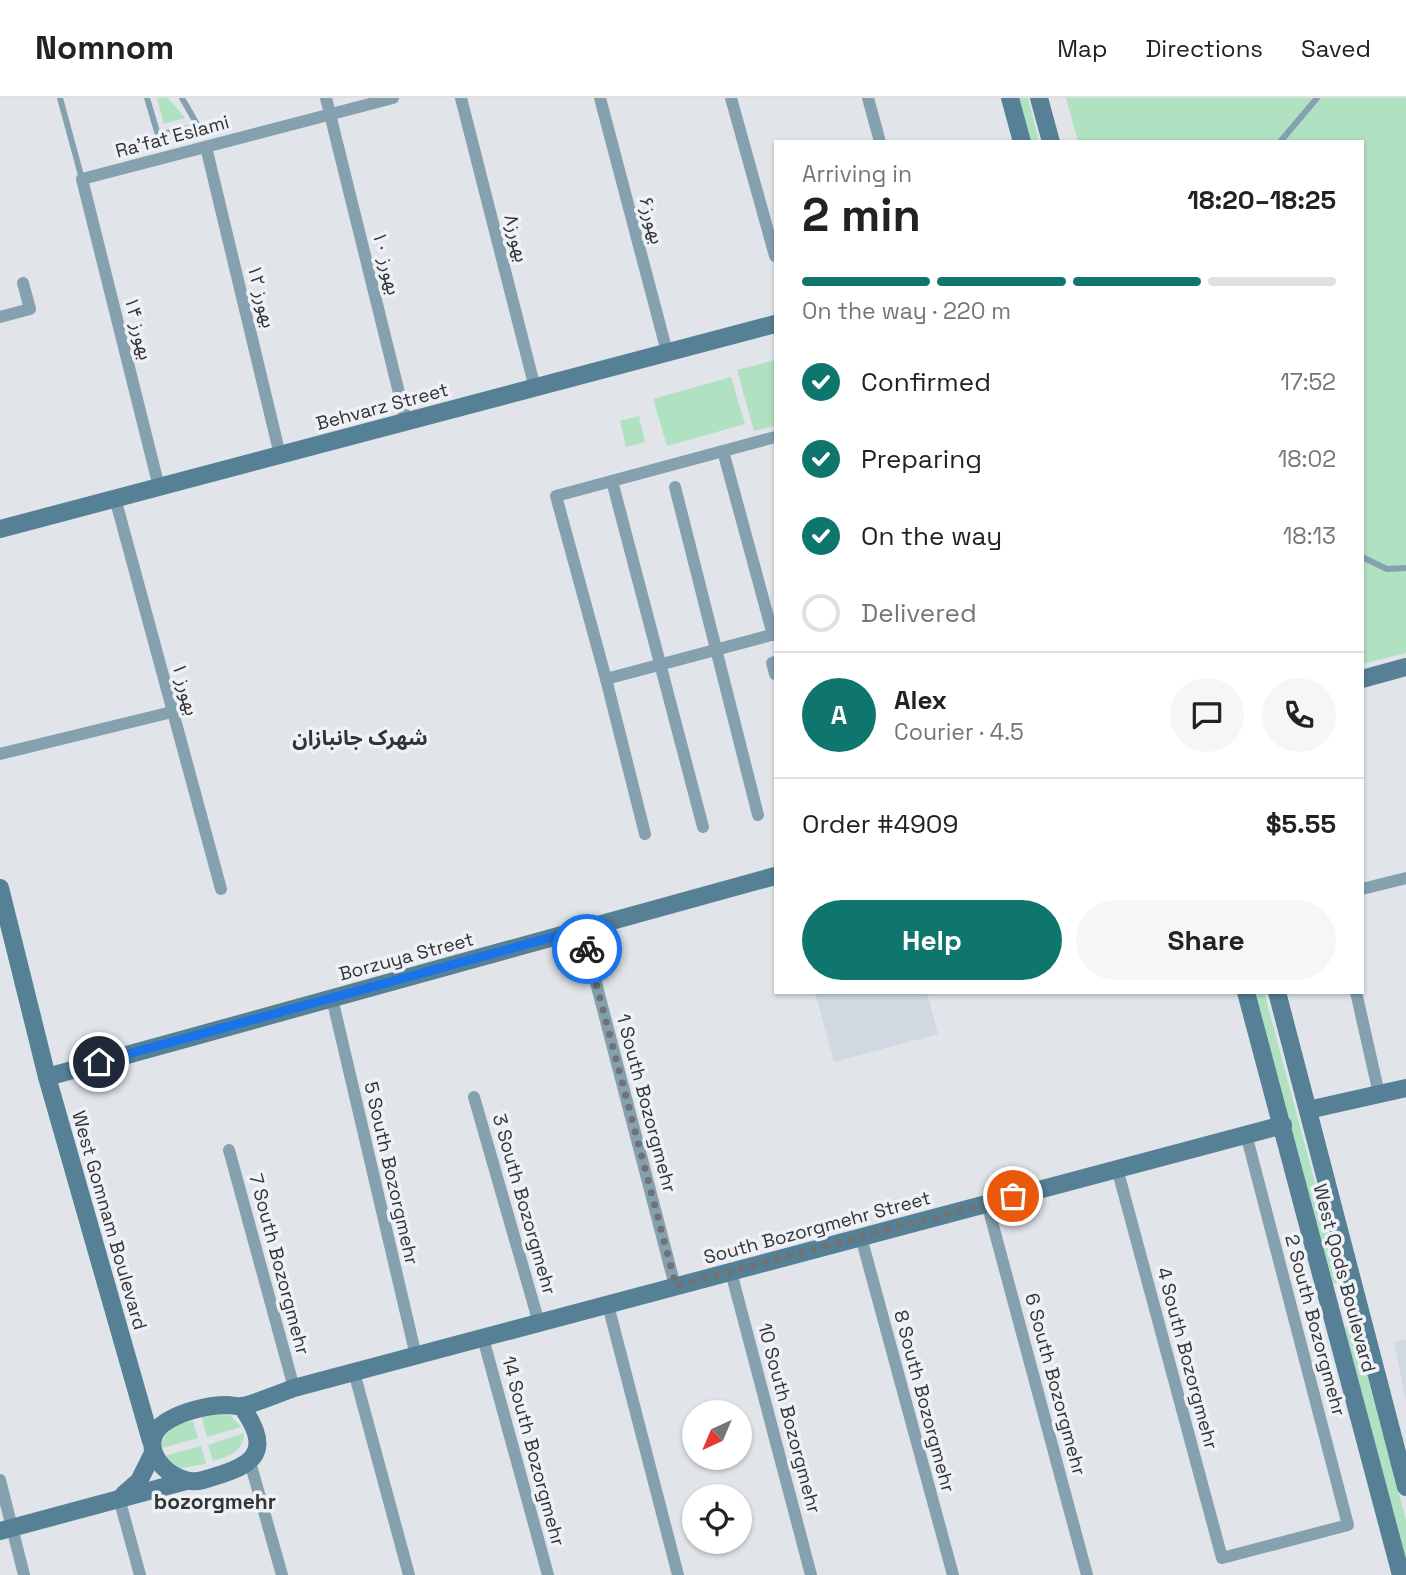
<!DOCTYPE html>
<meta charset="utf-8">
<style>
body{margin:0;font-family:"Space Grotesk","Noto Sans Arabic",sans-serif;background:#f6f6f6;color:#222;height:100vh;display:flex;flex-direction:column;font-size:26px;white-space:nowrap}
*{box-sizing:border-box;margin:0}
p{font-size:23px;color:#767676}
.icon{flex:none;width:38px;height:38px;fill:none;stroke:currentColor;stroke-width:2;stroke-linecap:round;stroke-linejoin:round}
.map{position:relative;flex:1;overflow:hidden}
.details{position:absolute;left:774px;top:42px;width:590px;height:854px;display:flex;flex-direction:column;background:#fff;border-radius:0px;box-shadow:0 2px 5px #0004}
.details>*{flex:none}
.needle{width:46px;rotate:224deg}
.fabs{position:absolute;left:682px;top:1302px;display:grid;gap:14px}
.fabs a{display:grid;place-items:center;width:70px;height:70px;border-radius:50%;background:#fff;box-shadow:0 2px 5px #0004;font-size:35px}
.pin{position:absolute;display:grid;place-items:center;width:60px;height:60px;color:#fff;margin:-30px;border:4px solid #fff;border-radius:50%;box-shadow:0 2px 7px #0007}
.courier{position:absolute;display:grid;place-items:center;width:70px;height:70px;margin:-35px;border:5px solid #1a73e8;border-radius:50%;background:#fff;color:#222;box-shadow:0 2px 9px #0007}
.head em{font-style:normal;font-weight:800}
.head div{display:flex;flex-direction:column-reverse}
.head{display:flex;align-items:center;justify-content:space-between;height:119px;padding:0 28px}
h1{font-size:46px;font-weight:800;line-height:52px}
.bar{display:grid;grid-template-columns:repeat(4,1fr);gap:10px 7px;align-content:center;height:84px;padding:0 28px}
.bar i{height:9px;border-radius:5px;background:#e0e0e0}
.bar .on{background:#0f766e}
.bar p{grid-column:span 4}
.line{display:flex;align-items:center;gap:18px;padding:0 28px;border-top:2px solid #e0e0e0}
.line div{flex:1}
.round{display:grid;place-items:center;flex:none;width:74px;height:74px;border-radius:37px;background:#f6f6f6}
ol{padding:0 28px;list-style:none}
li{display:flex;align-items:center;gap:21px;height:77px}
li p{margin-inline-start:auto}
li .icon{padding:7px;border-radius:50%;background:#0f766e;color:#fff;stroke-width:4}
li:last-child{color:#767676}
li i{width:38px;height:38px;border:4px solid #e0e0e0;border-radius:50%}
.action{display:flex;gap:14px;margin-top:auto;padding:14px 28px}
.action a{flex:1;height:80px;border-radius:42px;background:#0f766e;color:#fff;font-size:28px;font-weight:800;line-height:80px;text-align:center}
.action a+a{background:#f6f6f6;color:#222}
header{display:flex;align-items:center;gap:42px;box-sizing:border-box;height:98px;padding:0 35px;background:#fff;border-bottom:2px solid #e0e0e0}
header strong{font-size:33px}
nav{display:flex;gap:38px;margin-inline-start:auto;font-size:24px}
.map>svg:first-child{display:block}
</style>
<header>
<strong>Nomnom</strong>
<nav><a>Map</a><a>Directions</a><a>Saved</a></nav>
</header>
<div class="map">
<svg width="1406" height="1477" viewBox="0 0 1406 1477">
<rect width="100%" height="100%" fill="#e1e5e9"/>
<g fill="#d0d9e2">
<polygon points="815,894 927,894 938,936 834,964"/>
<polygon points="1406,1241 1406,1303 1394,1244"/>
</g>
<g fill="#b0e1c1">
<polygon points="157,0 168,0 185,20 164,26"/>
<polygon points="1019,0 1028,0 1039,44 1031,44"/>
<polygon points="1066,0 1406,0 1406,555 1362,566 1362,44 1078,44"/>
<polygon points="775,262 775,328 754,333 737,272"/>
<polygon points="731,279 745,326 667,348 653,301"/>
<polygon points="639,318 645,344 626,349 620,323"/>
<polygon points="1254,894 1264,894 1341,1182 1333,1186"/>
<polygon points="1354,1227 1406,1422 1406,1465 1345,1230"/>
<polygon points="223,1315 230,1317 241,1329 207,1339 202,1320"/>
<path d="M 193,1323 L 198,1340 L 162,1350 C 163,1330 176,1327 193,1323 Z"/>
<path d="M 244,1335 C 243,1354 229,1358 213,1363 L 208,1347 Z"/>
<polygon points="201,1348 206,1366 176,1371 164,1358"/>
</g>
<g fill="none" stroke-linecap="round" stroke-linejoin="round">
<g stroke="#85a1b0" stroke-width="6">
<polyline points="60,0 82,81"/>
<polyline points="147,0 158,37 198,28 182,0"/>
<polyline points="1280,44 1317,0"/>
<polyline points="1362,459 1387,471 1406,470"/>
</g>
<g stroke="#85a1b0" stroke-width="12">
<polyline points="326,0 406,323"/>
<polyline points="461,0 535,290"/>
<polyline points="600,0 667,254"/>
<polyline points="731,0 775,158"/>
<polyline points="868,0 880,44"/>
<polyline points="206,49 280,357"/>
<polyline points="0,219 30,211 23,185"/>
<polyline points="775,339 556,398 606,581 775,536"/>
<polyline points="723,353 773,537"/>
<polyline points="612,383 703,729"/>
<polyline points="159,389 82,81 393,0"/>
<polyline points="675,389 758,717"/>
<polyline points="115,400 221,791"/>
<polyline points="775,564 772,565 775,576"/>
<polyline points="606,581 645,736"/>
<polyline points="0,656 172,614"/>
<polyline points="1362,791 1406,780"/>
<polyline points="582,831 675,1188"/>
<polyline points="1356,894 1379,996"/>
<polyline points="332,900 416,1258"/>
<polyline points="474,999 539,1225"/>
<polyline points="229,1052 294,1290"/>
<polyline points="1117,1070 1222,1460 1348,1427 1246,1036"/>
<polyline points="987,1105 1087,1477"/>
<polyline points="861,1139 953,1477"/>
<polyline points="731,1174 811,1477"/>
<polyline points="608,1207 678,1477"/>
<polyline points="483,1240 548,1477"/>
<polyline points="354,1274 409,1477"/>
<polyline points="250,1364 282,1477"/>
<polyline points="0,1382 24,1477"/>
<polyline points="119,1400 140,1477"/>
</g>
<g stroke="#568095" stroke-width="18">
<polyline points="1010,0 1022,44"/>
<polyline points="1039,0 1051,44"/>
<polyline points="0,431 775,226"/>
<polyline points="1362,581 1406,569"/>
<polyline points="0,790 47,979 151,1343"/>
<polyline points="1246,894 1401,1477"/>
<polyline points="1277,894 1406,1389"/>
<polyline points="47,979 775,778"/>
<polyline points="1308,1012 1406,990"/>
<path d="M 241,1308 C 277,1357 250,1369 203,1382 C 172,1391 128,1345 169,1322 C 185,1313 208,1307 227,1307 C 232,1307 238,1309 243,1308 C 260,1304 277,1296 294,1290 L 1283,1027"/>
<polyline points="124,1396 139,1383 153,1355"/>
<polyline points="0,1433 186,1383"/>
</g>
</g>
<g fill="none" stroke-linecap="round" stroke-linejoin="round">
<polyline stroke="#707275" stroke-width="7" stroke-dasharray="0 12.6" points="587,851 676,1188 1013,1098"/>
<polyline stroke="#1a73e8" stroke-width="9" points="99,964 582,831 587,851"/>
</g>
<g text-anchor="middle" stroke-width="7" stroke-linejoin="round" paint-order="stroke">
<g font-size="19" fill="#333436" stroke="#eef2f6">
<text transform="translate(172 38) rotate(-15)" y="7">Ra'fat Eslami</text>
<text transform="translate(652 122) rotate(75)" y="7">بهورز۶</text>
<text transform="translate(517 140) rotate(76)" y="7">بهورز۸</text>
<text transform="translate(387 165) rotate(76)" y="7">بهورز ۱۰</text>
<text transform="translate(262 198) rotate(76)" y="7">بهورز ۱۲</text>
<text transform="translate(139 230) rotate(76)" y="7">بهورز ۱۴</text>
<text transform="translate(382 308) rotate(-15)" y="7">Behvarz Street</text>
<text transform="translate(186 591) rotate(75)" y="7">بهورز ۱</text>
<text transform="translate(406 858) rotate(-15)" y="7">Borzuya Street</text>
<text transform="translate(647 1005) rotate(75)" y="7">1 South Bozorgmehr</text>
<text transform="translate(392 1075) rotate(77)" y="7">5 South Bozorgmehr</text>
<text transform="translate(525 1106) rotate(74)" y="7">3 South Bozorgmehr</text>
<text transform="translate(110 1122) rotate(74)" y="7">West Gomnam Boulevard</text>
<text transform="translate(817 1129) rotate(-15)" y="7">South Bozorgmehr Street</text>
<text transform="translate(280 1166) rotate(75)" y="7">7 South Bozorgmehr</text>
<text transform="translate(1345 1180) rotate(75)" y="7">West Qods Boulevard</text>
<text transform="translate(1316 1227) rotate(75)" y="7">2 South Bozorgmehr</text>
<text transform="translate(1188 1260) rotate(75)" y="7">4 South Bozorgmehr</text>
<text transform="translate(1056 1286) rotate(75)" y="7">6 South Bozorgmehr</text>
<text transform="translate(925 1303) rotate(75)" y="7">8 South Bozorgmehr</text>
<text transform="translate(790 1320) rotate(75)" y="7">10 South Bozorgmehr</text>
<text transform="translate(534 1353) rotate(75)" y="7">14 South Bozorgmehr</text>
</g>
<g font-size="21" font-weight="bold" fill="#333436" stroke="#eef2f6">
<text x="360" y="647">شهرک جانبازان</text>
<text x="215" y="1411">bozorgmehr</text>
</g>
</g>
</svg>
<div class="fabs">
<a><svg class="needle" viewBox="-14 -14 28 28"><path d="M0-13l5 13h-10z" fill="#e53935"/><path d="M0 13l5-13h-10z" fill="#767676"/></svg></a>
<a><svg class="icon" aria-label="locate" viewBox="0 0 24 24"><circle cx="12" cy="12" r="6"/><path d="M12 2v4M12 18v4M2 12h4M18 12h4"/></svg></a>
</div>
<div class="pin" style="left:1013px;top:1098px;background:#ea580c"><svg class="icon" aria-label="bag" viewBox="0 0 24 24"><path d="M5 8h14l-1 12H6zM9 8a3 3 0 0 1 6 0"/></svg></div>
<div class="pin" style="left:99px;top:964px;background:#1f2937"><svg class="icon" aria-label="home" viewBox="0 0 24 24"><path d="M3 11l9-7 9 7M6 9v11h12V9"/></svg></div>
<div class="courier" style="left:587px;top:851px"><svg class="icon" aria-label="bike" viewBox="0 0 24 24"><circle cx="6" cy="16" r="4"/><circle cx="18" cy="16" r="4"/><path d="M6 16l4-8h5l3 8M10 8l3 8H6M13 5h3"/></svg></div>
<section class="details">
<div class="head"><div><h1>2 min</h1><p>Arriving in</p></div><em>18:20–18:25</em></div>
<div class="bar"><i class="on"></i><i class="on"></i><i class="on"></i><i></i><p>On the way · 220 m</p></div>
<ol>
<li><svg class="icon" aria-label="check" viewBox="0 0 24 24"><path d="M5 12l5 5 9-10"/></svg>Confirmed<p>17:52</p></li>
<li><svg class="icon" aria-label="check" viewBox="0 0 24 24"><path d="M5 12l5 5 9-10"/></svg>Preparing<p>18:02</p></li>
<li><svg class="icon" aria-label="check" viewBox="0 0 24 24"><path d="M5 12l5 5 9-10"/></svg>On the way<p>18:13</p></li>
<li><i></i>Delivered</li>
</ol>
<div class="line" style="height:126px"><b class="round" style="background:#0f766e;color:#fff">A</b><div><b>Alex</b><p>Courier · 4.5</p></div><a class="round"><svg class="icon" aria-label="chat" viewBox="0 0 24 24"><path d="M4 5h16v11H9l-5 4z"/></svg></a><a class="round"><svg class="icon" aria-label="phone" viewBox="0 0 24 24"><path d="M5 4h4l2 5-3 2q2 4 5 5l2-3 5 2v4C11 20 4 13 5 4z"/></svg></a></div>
<div class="line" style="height:91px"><div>Order #4909</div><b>$5.55</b></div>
<div class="action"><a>Help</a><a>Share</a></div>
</section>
</div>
